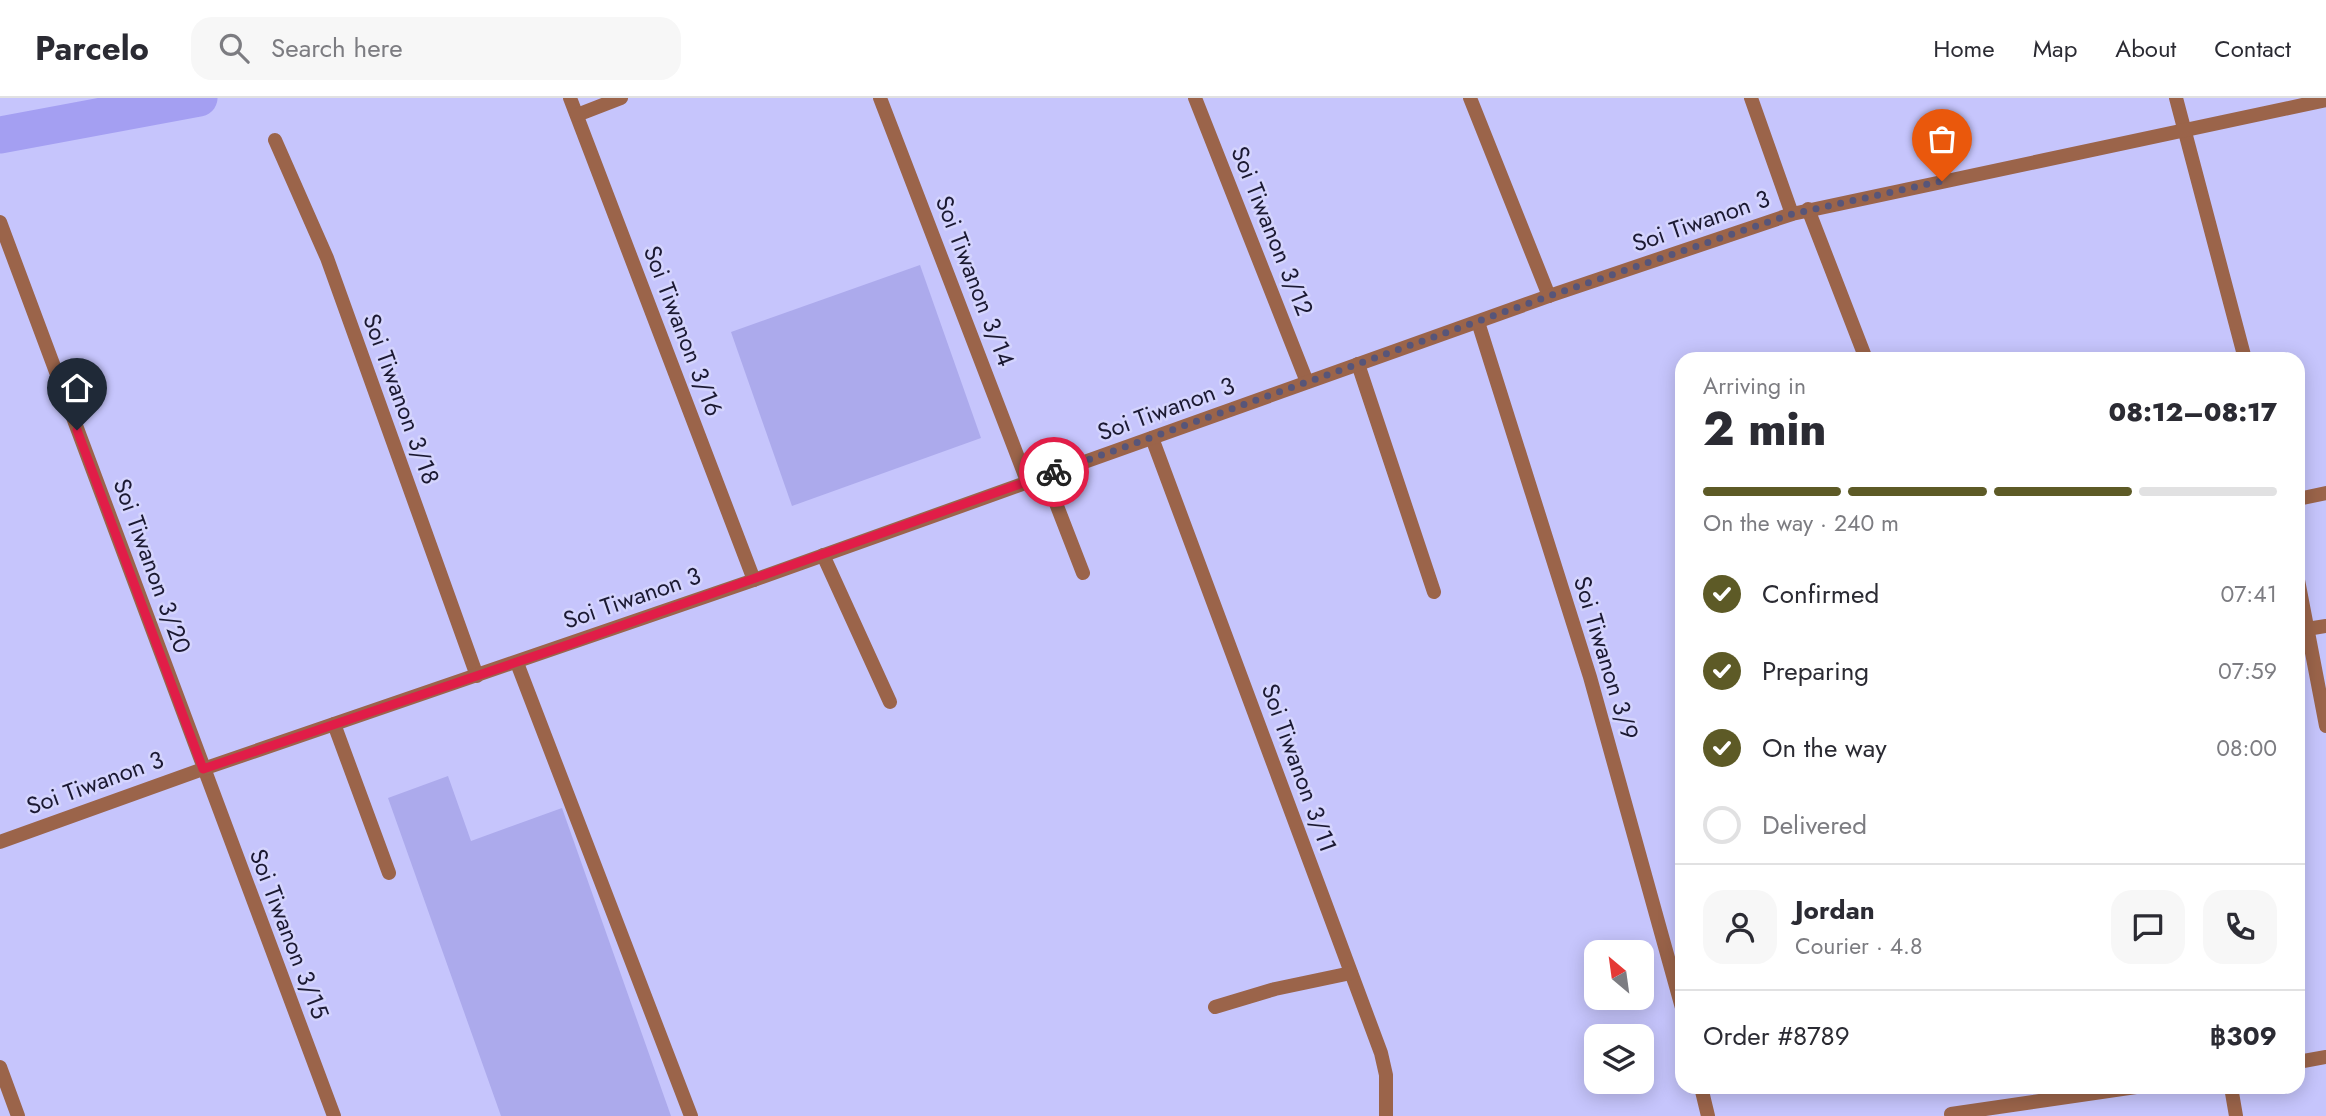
<!DOCTYPE html>
<meta charset="utf-8">
<style>
body{margin:0;font-family:Jost,sans-serif;background:#f7f7f7;color:#2b2b33;height:100vh;display:flex;flex-direction:column;font-size:26px;white-space:nowrap}
*{box-sizing:border-box;margin:0}
p{font-size:23px;color:#7c7c81}
.icon{flex:none;width:38px;height:38px;fill:none;stroke:currentColor;stroke-width:2;stroke-linecap:round;stroke-linejoin:round}
.map{position:relative;flex:1;overflow:hidden}
.sheet{position:absolute;left:1675px;top:254px;width:630px;height:742px;display:flex;flex-direction:column;background:#fff;border-radius:21px;box-shadow:0 4px 18px #0003}
.sheet>*{flex:none}
.needle{width:46px;rotate:331deg}
.controls{position:absolute;left:1584px;top:842px;display:grid;gap:14px}
.controls a{display:grid;place-items:center;width:70px;height:70px;border-radius:14px;background:#fff;box-shadow:0 4px 18px #0003;font-size:35px}
.pin{position:absolute;display:grid;place-items:center;width:60px;height:60px;color:#fff;margin:-72px -30px;border-radius:50% 50% 50% 0;rotate:-45deg;box-shadow:0 0 7px #0007}
.pin .icon{rotate:45deg}
.courier{position:absolute;display:grid;place-items:center;width:70px;height:70px;margin:-35px;border:5px solid #e11d48;border-radius:50%;background:#fff;color:#222;box-shadow:0 2px 9px #0007}
.summary em{font-style:normal;font-weight:800}
.summary div{display:flex;flex-direction:column-reverse}
.summary{display:flex;align-items:center;justify-content:space-between;height:119px;padding:0 28px}
h1{font-size:46px;font-weight:800;line-height:52px}
.bar{display:grid;grid-template-columns:repeat(4,1fr);gap:10px 7px;align-content:center;height:84px;padding:0 28px}
.bar i{height:9px;border-radius:5px;background:#e1e1e2}
.bar .active{background:#5d5a26}
.bar p{grid-column:span 4}
.line{display:flex;align-items:center;gap:18px;padding:0 28px;border-top:2px solid #e1e1e2}
.line div{flex:1}
.round{display:grid;place-items:center;flex:none;width:74px;height:74px;border-radius:21px;background:#f7f7f7}
ol{padding:0 28px;list-style:none}
li{display:flex;align-items:center;gap:21px;height:77px}
li p{margin-inline-start:auto}
li .icon{padding:7px;border-radius:50%;background:#5d5a26;color:#fff;stroke-width:4}
li:last-child{color:#7c7c81}
li i{width:38px;height:38px;border:4px solid #e1e1e2;border-radius:50%}
header{display:flex;align-items:center;gap:42px;box-sizing:border-box;height:98px;padding:0 35px;background:#fff;border-bottom:2px solid #e1e1e2}
header strong{font-size:33px}
nav{display:flex;gap:38px;margin-inline-start:auto;font-size:24px}
.search{width:490px;height:63px;background:#f7f7f7;display:flex;align-items:center;gap:18px;box-sizing:border-box;padding:0 24px;border-radius:21px;color:#7c7c81;font-size:26px}
.map>svg:first-child{display:block}
</style>
<header>
<strong>Parcelo</strong>
<div class="search"><svg class="icon" aria-label="search" viewBox="0 0 24 24"><circle cx="10" cy="10" r="6"/><path d="M15 15l6 6"/></svg>Search here</div>
<nav><a>Home</a><a>Map</a><a>About</a><a>Contact</a></nav>
</header>
<div class="map">
<svg width="2326" height="1018" viewBox="0 0 2326 1018">
<rect width="100%" height="100%" fill="#c6c5fc"/>
<g fill="none" stroke-linecap="round" stroke-linejoin="round">
<polyline stroke="#a49ff2" stroke-width="37" points="0,37 199,0"/>
</g>
<g fill="#acaaec">
<polygon points="920,167 981,340 792,408 731,234"/>
<polygon points="448,678 471,743 562,710 671,1018 501,1018 388,700"/>
</g>
<g fill="none" stroke-linecap="round" stroke-linejoin="round">
<g stroke="#9b644a" stroke-width="14">
<polyline points="334,626 389,775"/>
<polyline points="2231,989 2236,1018"/>
</g>
<g stroke="#9b644a" stroke-width="14">
<polyline points="570,0 754,482"/>
<polyline points="880,0 1027,383"/>
<polyline points="1195,0 1307,284"/>
<polyline points="1470,0 1549,198"/>
<polyline points="1751,0 1792,116"/>
<polyline points="2176,0 2245,261"/>
<polyline points="577,17 621,0"/>
<polyline points="275,42 327,160 477,578"/>
<polyline points="1808,111 1866,261"/>
<polyline points="0,124 334,1018"/>
<polyline points="1478,224 1590,579 1682,910"/>
<polyline points="1358,266 1434,494"/>
<polyline points="1152,340 1381,955 1386,977 1386,1018"/>
<polyline points="1045,377 1083,475"/>
<polyline points="2298,401 2326,395"/>
<polyline points="823,457 890,604"/>
<polyline points="2298,482 2326,628"/>
<polyline points="2307,531 2326,528"/>
<polyline points="517,565 691,1018"/>
<polyline points="0,744 203,671 754,482 1549,198 1792,116 2326,2"/>
<polyline points="1215,909 1275,891 1351,875"/>
<polyline points="2298,964 2326,959"/>
<polyline points="0,969 18,1018"/>
<polyline points="1701,989 1708,1018"/>
<polyline points="1951,1016 2136,989"/>
</g>
</g>
<g fill="none" stroke-linecap="round" stroke-linejoin="round">
<polyline stroke="#575579" stroke-width="7" stroke-dasharray="0 12.6" points="1054,374 1549,198 1792,116 1942,83"/>
<polyline stroke="#e11d48" stroke-width="9" points="77,332 203,671 570,546 1054,374"/>
</g>
<g text-anchor="middle" stroke-width="5" stroke-linejoin="round" paint-order="stroke">
<g font-size="24" fill="#1b1932" stroke="#d4d4fd">
<text transform="translate(1701 123) rotate(-19)" y="8">Soi Tiwanon 3</text>
<text transform="translate(1272 133) rotate(68)" y="8">Soi Tiwanon 3/12</text>
<text transform="translate(975 183) rotate(69)" y="8">Soi Tiwanon 3/14</text>
<text transform="translate(683 233) rotate(69)" y="8">Soi Tiwanon 3/16</text>
<text transform="translate(401 301) rotate(70)" y="8">Soi Tiwanon 3/18</text>
<text transform="translate(1166 311) rotate(-20)" y="8">Soi Tiwanon 3</text>
<text transform="translate(152 468) rotate(70)" y="8">Soi Tiwanon 3/20</text>
<text transform="translate(632 500) rotate(-19)" y="8">Soi Tiwanon 3</text>
<text transform="translate(1606 560) rotate(73)" y="8">Soi Tiwanon 3/9</text>
<text transform="translate(1299 670) rotate(70)" y="8">Soi Tiwanon 3/11</text>
<text transform="translate(95 685) rotate(-20)" y="8">Soi Tiwanon 3</text>
<text transform="translate(289 836) rotate(69)" y="8">Soi Tiwanon 3/15</text>
</g>
</g>
</svg>
<div class="controls">
<a><svg class="needle" viewBox="-14 -14 28 28"><path d="M0-13l5 13h-10z" fill="#e53935"/><path d="M0 13l5-13h-10z" fill="#7c7c81"/></svg></a>
<a><svg class="icon" aria-label="layers" viewBox="0 0 24 24"><path d="M12 4l9 5-9 5-9-5zM3 14l9 5 9-5"/></svg></a>
</div>
<div class="pin" style="left:1942px;top:83px;background:#ea580c"><svg class="icon" aria-label="bag" viewBox="0 0 24 24"><path d="M5 8h14l-1 12H6zM9 8a3 3 0 0 1 6 0"/></svg></div>
<div class="pin" style="left:77px;top:332px;background:#1f2937"><svg class="icon" aria-label="home" viewBox="0 0 24 24"><path d="M3 11l9-7 9 7M6 9v11h12V9"/></svg></div>
<div class="courier" style="left:1054px;top:374px"><svg class="icon" aria-label="bike" viewBox="0 0 24 24"><circle cx="6" cy="16" r="4"/><circle cx="18" cy="16" r="4"/><path d="M6 16l4-8h5l3 8M10 8l3 8H6M13 5h3"/></svg></div>
<section class="sheet">
<div class="summary"><div><h1>2 min</h1><p>Arriving in</p></div><em>08:12–08:17</em></div>
<div class="bar"><i class="active"></i><i class="active"></i><i class="active"></i><i></i><p>On the way · 240 m</p></div>
<ol>
<li><svg class="icon" aria-label="check" viewBox="0 0 24 24"><path d="M5 12l5 5 9-10"/></svg>Confirmed<p>07:41</p></li>
<li><svg class="icon" aria-label="check" viewBox="0 0 24 24"><path d="M5 12l5 5 9-10"/></svg>Preparing<p>07:59</p></li>
<li><svg class="icon" aria-label="check" viewBox="0 0 24 24"><path d="M5 12l5 5 9-10"/></svg>On the way<p>08:00</p></li>
<li><i></i>Delivered</li>
</ol>
<div class="line" style="height:126px"><a class="round"><svg class="icon" aria-label="person" viewBox="0 0 24 24"><circle cx="12" cy="8" r="4"/><path d="M4 21q1-7 8-7t8 7"/></svg></a><div><b>Jordan</b><p>Courier · 4.8</p></div><a class="round"><svg class="icon" aria-label="chat" viewBox="0 0 24 24"><path d="M4 5h16v11H9l-5 4z"/></svg></a><a class="round"><svg class="icon" aria-label="phone" viewBox="0 0 24 24"><path d="M5 4h4l2 5-3 2q2 4 5 5l2-3 5 2v4C11 20 4 13 5 4z"/></svg></a></div>
<div class="line" style="height:91px"><div>Order #8789</div><b>฿309</b></div>
</section>
</div>
